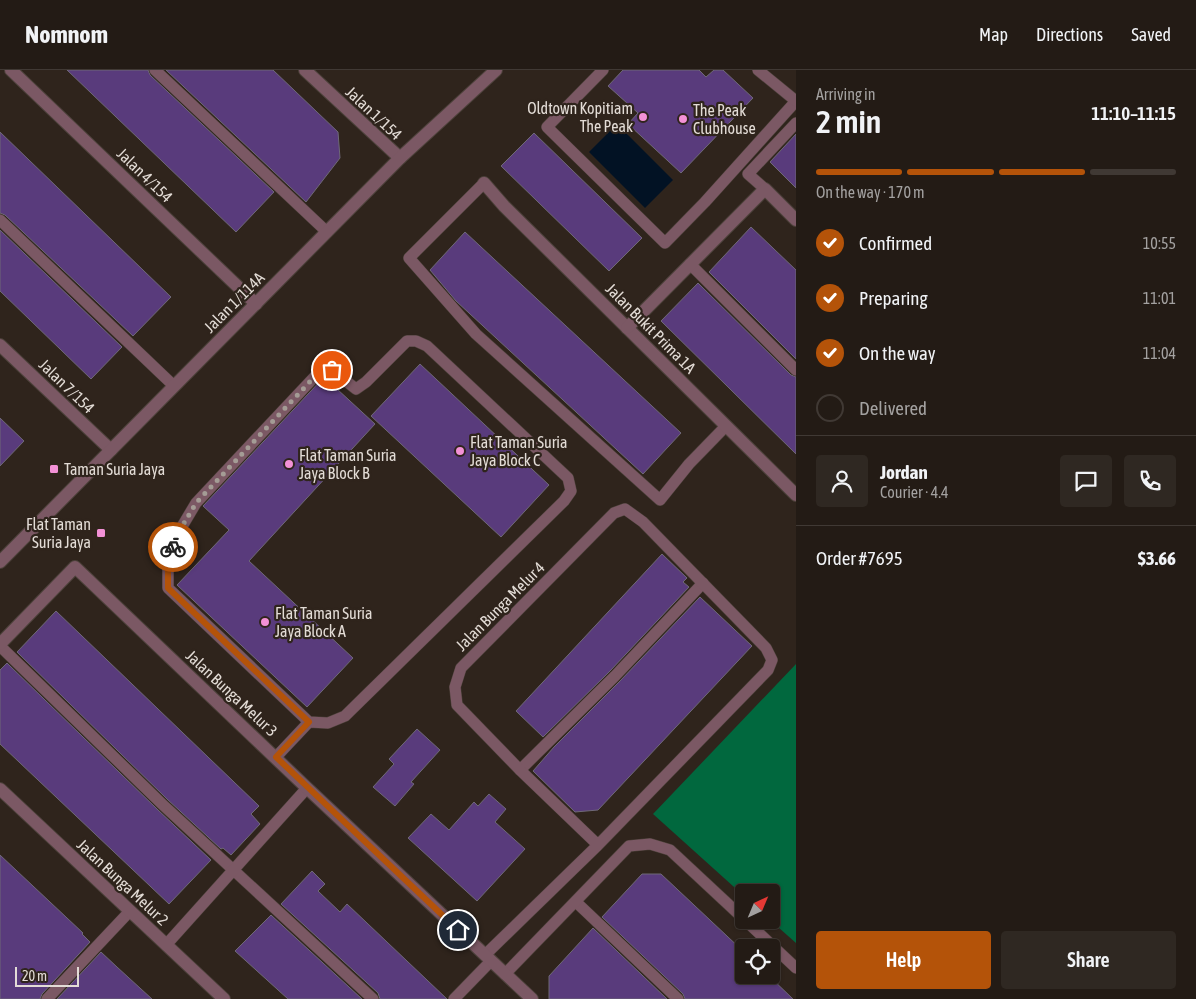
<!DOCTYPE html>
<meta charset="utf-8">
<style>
body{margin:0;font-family:"Asap Condensed",sans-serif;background:#2f2822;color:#f1f3f6;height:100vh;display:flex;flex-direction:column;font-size:19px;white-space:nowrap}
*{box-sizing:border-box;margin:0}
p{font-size:16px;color:#a3a1a0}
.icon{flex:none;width:28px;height:28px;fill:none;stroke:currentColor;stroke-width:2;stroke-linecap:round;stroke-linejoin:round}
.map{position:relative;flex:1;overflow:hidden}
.panel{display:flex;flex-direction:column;background:#231b15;width:400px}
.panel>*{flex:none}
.needle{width:32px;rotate:44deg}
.tools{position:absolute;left:735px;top:814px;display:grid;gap:10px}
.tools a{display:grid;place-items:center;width:45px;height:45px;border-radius:5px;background:#231b15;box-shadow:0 1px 4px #0004,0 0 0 1px #403934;font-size:25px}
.scale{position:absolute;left:15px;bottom:12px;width:64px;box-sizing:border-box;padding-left:5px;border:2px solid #e3dcd6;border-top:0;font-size:14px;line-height:18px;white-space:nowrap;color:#e3dcd6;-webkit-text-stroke:4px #2f241c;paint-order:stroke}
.pin{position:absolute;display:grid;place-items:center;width:42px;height:42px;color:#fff;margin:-21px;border:2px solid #fff;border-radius:50%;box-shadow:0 1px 5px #0007}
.courier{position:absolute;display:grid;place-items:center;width:50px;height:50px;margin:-25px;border:4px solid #b45309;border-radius:50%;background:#fff;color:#222;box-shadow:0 1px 6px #0007}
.head em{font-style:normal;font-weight:600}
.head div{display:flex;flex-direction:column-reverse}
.head{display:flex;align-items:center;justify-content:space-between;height:85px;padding:0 20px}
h1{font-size:32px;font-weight:600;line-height:38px}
.bar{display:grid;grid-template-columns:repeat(4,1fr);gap:8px 5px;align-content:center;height:60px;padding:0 20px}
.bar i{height:6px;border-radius:4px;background:#403934}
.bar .on{background:#b45309}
.bar p{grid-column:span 4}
.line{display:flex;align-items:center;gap:12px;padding:0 20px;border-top:1px solid #403934}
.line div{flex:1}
.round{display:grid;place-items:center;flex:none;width:52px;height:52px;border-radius:5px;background:#2f2822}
ol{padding:0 20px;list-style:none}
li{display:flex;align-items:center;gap:15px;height:55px}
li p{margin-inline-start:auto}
li .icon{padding:5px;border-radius:50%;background:#b45309;color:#fff;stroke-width:4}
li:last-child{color:#a3a1a0}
li i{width:28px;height:28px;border:2px solid #403934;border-radius:50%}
.cta{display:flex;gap:10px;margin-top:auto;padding:10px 20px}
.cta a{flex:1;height:58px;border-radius:5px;background:#b45309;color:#fff;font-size:20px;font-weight:600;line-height:58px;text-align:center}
.cta a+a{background:#2f2822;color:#f1f3f6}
header{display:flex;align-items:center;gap:30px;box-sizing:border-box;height:70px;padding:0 25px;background:#231b15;border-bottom:1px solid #403934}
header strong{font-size:24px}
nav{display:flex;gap:28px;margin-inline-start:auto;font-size:18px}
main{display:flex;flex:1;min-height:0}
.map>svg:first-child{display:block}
</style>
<header>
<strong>Nomnom</strong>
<nav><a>Map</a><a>Directions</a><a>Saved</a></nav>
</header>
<main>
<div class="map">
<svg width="796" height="929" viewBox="0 0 796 929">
<rect width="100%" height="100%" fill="#2f241c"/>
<polygon fill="#01683e" points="796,594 796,873 770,850 771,822 744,822 744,826 653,744"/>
<polygon fill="#021224" points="617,54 673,110 645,138 589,82"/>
<g fill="#593b7c" stroke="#6f6977">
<polygon points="67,0 148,0 150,5 274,122 236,162"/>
<polygon points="166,0 273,0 338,62 340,88 306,132"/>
<polygon points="623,0 699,0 706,7 714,0 723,0 753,28 681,103 628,54 638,43 608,16"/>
<polygon points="0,62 171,227 133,266 5,145 0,143"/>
<polygon points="534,63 642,168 609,201 501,96"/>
<polygon points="796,64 796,118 770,92"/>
<polygon points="751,157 796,200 796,289 709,202"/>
<polygon points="0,160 122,277 91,309 0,221"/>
<polygon points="465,162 681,363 643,404 456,231 430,200"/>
<polygon points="698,213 791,305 796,307 796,384 661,251"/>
<polygon points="420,294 549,415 501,467 371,346"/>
<polygon points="324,307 375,354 249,491 353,588 307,637 177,515 229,460 203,436"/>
<polygon points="0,348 24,371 0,396"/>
<polygon points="662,484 687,508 683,512 689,517 610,601 543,667 516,641"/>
<polygon points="700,527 752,576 598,740 575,742 533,701 554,677 620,611"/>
<polygon points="56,541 259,736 251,744 260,754 231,785 223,778 221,779 167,729 17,582"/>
<polygon points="7,593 157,739 211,790 169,834 0,674 0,600"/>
<polygon points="417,659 440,680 411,712 414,714 395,736 373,717 394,694 389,689"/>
<polygon points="489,724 506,739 495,752 525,779 477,831 408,768 431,744 449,760 474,732 478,736"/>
<polygon points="0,785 83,863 82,864 90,872 42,924 40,929 0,929"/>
<polygon points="312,801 325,814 318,821 340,842 347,834 447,929 380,929 378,923 281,834"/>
<polygon points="642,804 661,804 744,882 744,905 768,905 793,929 685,929 683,924 602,847"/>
<polygon points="271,845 362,929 288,929 235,881"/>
<polygon points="593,858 667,929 549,929 549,906"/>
<polygon points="101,882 117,897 152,929 57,929"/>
</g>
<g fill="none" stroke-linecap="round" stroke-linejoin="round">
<defs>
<g id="service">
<polyline points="155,0 327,162"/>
<polyline points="603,0 547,57 665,173 705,132 796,31"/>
<polyline points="758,0 796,31"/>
<polyline points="484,113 409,188 476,264 660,430 689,394 726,356"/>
<polyline points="765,119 748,104 796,53"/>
<polyline points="0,150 174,316"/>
<polyline points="690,194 796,300"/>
<polyline points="0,576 162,734 373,929"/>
<polyline points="276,687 309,652 168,518 168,497 174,470 196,433 320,301 328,298 332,300 356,319 366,312 407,271 416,271 427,276 568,408 571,421 564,431 345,646 328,653 309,652"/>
<polyline points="520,700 615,606 703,513"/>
<polyline points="576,832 678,929"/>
<polyline points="745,850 796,898"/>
<polyline points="166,875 307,718"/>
<polyline points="485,885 598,775 768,600 772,590 766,578 643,452 625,439 614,443 461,598 455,617 457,635 520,700 598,775"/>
<polyline points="505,904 629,776 650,774 670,780 744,849"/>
<polyline points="47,929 130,841"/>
<polyline points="454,929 491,891"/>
</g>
<g id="minor">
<polyline points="11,0 256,234"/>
<polyline points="305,0 400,88"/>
<polyline points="484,113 504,136 796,425"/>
<polyline points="627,258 765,119 796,150"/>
<polyline points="0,275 111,380"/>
<polyline points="0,574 75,497 307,718 532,929"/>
<polyline points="0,719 224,929"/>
</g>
<polyline id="tertiary" points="0,492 400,88 496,0"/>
</defs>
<use href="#service" stroke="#4c413a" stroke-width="12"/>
<use href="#minor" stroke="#4c413a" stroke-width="14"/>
<use href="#tertiary" stroke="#4c413a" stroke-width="14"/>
<use href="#service" stroke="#7b5864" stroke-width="11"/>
<use href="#minor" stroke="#7b5864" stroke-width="12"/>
<use href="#tertiary" stroke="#7b5864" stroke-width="12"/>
</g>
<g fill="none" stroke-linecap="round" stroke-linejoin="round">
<polyline stroke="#a49c95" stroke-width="5" stroke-dasharray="0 9" points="173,477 174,470 196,433 320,301 328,298 332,300"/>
<polyline stroke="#b45309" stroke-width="6" points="173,477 168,497 168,518 309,652 276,687 458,860"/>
</g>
<g fill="#f391d6" stroke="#2f241c" stroke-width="2">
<circle cx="643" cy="47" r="5"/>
<circle cx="683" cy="49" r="5"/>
<circle cx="460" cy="381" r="5"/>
<circle cx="289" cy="394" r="5"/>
<rect x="49" y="394" width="10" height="10" rx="2.5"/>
<rect x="96" y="458" width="10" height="10" rx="2.5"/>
<circle cx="265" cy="552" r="5"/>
</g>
<g text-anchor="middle" stroke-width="4.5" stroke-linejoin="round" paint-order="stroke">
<g font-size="16" fill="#e3dcd6" stroke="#2f241c" text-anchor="start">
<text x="633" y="44" text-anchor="end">Oldtown Kopitiam<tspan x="633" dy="18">The Peak</tspan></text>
<text x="693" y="46">The Peak<tspan x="693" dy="18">Clubhouse</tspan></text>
<text x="470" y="378">Flat Taman Suria<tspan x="470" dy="18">Jaya Block C</tspan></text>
<text x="299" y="391">Flat Taman Suria<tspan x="299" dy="18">Jaya Block B</tspan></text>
<text x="64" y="405">Taman Suria Jaya</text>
<text x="91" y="460" text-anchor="end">Flat Taman<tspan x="91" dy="18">Suria Jaya</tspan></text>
<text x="275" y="549">Flat Taman Suria<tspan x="275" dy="18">Jaya Block A</tspan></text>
</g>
<g font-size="16" fill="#e3dcd6" stroke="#2f241c">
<text transform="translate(374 43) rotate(43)" y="6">Jalan 1/154</text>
<text transform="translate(145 105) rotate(44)" y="6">Jalan 4/154</text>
<text transform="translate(234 232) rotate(-45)" y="6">Jalan 1/114A</text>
<text transform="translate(651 258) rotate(45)" y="6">Jalan Bukit Prima 1A</text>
<text transform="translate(67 316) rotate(44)" y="6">Jalan 7/154</text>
<text transform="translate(500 536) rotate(-45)" y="6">Jalan Bunga Melur 4</text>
<text transform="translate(232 623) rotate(43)" y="6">Jalan Bunga Melur 3</text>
<text transform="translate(123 812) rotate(43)" y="6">Jalan Bunga Melur 2</text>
</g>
</g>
</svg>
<div class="tools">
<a><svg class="needle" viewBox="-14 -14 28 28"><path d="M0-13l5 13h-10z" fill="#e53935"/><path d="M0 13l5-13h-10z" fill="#a3a1a0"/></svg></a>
<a><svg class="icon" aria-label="locate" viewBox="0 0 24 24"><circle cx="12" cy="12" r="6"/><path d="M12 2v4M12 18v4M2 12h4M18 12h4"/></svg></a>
</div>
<div class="scale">20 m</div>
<div class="pin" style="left:332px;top:300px;background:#ea580c"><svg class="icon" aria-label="bag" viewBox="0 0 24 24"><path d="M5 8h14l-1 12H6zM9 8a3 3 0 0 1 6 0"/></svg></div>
<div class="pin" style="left:458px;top:860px;background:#1f2937"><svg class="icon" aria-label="home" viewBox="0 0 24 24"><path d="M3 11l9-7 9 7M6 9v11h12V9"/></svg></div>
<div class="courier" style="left:173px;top:477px"><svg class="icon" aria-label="bike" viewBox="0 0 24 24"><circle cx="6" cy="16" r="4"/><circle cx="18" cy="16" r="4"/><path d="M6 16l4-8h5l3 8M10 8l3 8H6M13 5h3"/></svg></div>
</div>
<section class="panel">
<div class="head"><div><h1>2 min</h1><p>Arriving in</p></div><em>11:10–11:15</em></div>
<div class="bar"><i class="on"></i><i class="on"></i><i class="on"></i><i></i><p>On the way · 170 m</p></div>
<ol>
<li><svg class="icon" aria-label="check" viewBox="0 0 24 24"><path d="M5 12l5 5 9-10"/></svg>Confirmed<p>10:55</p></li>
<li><svg class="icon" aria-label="check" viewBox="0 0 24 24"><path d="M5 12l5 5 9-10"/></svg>Preparing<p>11:01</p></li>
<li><svg class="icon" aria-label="check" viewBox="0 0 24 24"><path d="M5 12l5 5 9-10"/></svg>On the way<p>11:04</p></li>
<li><i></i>Delivered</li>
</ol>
<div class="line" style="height:90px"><a class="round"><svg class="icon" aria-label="person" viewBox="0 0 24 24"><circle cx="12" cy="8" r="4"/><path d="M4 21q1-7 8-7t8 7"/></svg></a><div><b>Jordan</b><p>Courier · 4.4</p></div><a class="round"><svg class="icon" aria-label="chat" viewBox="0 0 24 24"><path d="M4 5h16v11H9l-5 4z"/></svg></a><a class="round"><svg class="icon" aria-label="phone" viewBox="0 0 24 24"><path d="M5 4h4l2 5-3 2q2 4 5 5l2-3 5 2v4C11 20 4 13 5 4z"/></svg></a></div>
<div class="line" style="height:65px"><div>Order #7695</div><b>$3.66</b></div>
<div class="cta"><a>Help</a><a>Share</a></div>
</section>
</main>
